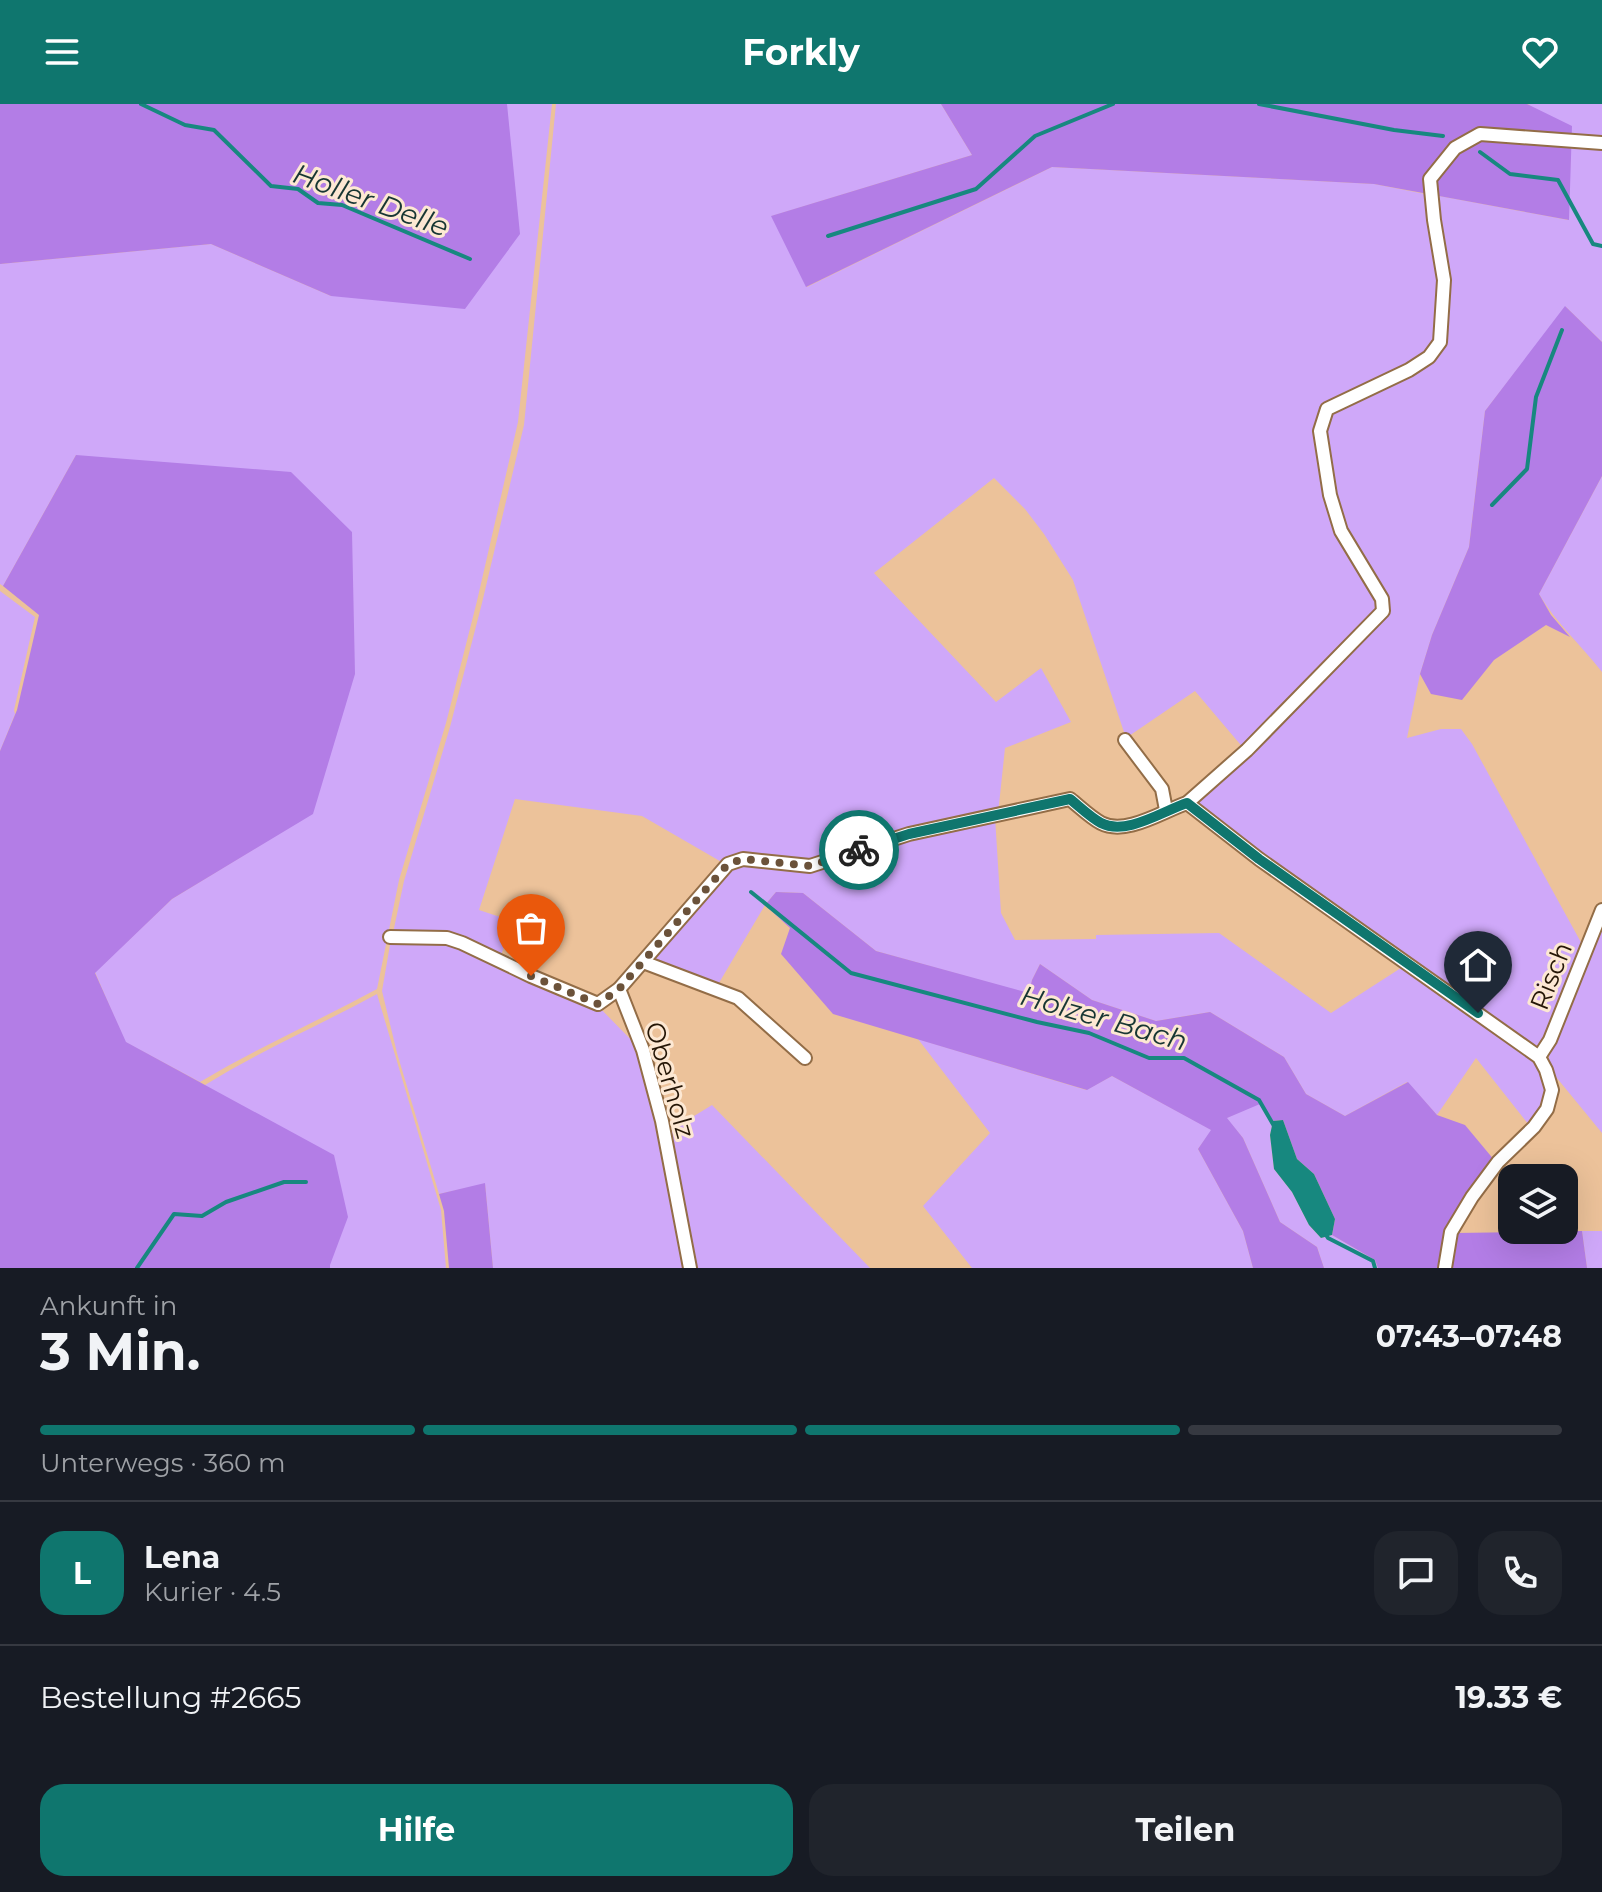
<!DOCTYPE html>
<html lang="de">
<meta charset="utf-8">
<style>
body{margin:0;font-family:Montserrat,sans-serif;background:#20242c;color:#f1f3f6;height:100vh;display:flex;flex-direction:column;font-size:30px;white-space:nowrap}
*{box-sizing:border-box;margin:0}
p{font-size:26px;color:#9ea1a6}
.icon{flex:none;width:44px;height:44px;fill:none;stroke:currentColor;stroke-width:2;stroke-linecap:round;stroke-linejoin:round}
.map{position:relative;height:1164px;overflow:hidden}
.drawer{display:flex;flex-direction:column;background:#171b24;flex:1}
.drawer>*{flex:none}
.tools{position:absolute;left:1498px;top:1060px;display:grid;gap:16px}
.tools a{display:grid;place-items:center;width:80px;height:80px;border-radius:16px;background:#171b24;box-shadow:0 8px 32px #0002;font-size:40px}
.pin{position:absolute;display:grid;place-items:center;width:68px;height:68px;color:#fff;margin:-82px -34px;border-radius:50% 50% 50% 0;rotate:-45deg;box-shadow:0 0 8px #0007}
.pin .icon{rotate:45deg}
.courier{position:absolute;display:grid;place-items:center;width:80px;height:80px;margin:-40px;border:6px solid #0f766e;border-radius:50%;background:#fff;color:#222;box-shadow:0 2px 10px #0007}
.head em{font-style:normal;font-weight:700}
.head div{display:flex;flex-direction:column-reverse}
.head{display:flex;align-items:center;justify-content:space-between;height:136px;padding:0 40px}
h1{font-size:52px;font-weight:700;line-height:60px}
.bar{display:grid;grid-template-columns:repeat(4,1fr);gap:12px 8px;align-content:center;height:96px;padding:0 40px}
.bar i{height:10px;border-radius:6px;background:#363941}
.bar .current{background:#0f766e}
.bar p{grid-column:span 4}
.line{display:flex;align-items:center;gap:20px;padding:0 40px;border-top:2px solid #363941}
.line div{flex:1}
.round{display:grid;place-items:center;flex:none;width:84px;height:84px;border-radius:24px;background:#20242c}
.action{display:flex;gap:16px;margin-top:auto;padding:16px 40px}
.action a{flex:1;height:92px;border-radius:24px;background:#0f766e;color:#fff;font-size:32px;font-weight:700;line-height:92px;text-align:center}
.action a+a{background:#20242c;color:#f1f3f6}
header{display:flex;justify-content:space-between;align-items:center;height:104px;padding:0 40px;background:#0f766e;color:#fff;font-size:36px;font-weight:700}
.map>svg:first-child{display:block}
</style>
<header><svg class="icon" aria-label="menu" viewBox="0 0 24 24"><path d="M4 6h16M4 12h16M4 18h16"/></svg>Forkly<svg class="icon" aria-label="heart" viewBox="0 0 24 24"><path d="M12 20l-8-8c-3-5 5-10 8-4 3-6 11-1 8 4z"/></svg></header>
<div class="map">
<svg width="1602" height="1164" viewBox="0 0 1602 1164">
<rect width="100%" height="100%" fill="#ecc29a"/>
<g fill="#cfa8f9">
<path d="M 507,0 L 552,0 L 518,318 L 477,497 L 446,619 L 399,776 L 377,885 C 318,917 257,944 200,978 L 125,938 L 95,868 L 172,795 L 313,709 L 76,351 L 3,482 L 0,480 L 0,160 L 211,140 L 331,192 L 506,3 Z"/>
<polygon points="556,0 941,0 972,51 772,112 807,183 1052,63 1374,80 1430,91 1442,174 1438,238 1428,252 1327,303 1318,324 1327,391 1379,495 1381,506 1245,646 1195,587 1126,634 1073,476 1044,430 1025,405 994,374 874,469 996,598 1041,564 1071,618 1005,644 998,710 809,760 725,760 642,712 515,695 479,806 512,817 500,855 464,837 393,829 404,777 450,623 482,499 524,321"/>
<polygon points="1528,0 1602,0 1602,37 1572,34"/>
<polygon points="1571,40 1602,42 1602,238 1566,203 1485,307 1469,443 1432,531 1420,570 1407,634 1441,625 1461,625 1472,640 1583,842 1547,934 1541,941 1533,942 1190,699 1383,509 1342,425 1322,327 1329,306 1441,240 1434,91 1568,116"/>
<path d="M 1602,372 L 1602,568 C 1581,541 1556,519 1539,490 Z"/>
<polygon points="0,487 35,513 14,606 15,610 0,647"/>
<path d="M 995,713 L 1001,809 L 1015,836 L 1096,835 L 1096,831 L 1219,829 L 1331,909 L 1404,862 L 1534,955 C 1542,966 1550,985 1544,999 C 1541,1006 1534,1014 1529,1021 L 1476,954 L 1437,1011 L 1407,978 L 1345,1012 L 1306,990 L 1284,953 L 1210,908 L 1156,917 L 1092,896 L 1040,860 L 1032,876 L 1030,890 L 876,847 L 803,789 L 776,788 L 765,801 L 716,884 L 645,857 L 730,762 L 743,756 L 810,764 L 909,732 Z"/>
<polygon points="1602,813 1602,1029 1552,968 1549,963 1549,947"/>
<polygon points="391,835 447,836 597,901 642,947 688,1164 493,1164 485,1080 439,1090 397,949 382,887"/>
<path d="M 377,890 L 441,1106 L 446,1164 L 330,1164 L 205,981 C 260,947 320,921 377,890 Z"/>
<polygon points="918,935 1086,986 1112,972 1212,1026 1198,1045 1243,1127 1253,1164 972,1164 923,1102 990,1029"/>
<polygon points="1260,999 1273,1017 1270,1031 1274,1065 1292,1088 1309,1121 1321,1134 1332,1131 1375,1156 1378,1164 1324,1164 1317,1143 1280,1118 1243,1034 1226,1014"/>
<polygon points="712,1001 870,1164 692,1164 668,1028"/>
<polygon points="1582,1127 1602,1127 1602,1164 1587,1164"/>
</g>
<g fill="#b37de6">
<polygon points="0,0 507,0 520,130 465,205 331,192 211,140 0,160"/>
<polygon points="941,0 1527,0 1572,22 1569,116 1374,80 1052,63 806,183 771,112 972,51"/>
<polygon points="1565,202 1602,238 1602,372 1539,490 1551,511 1570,533 1546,521 1494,556 1462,596 1431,590 1420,570 1432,531 1469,443 1485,307"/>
<polygon points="76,351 291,368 352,428 355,570 313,710 172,795 95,869 126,938 334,1051 348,1113 330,1161 330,1164 0,1164 0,647 17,606 39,511 3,482"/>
<polygon points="776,788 803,789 876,847 1029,889 1032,876 1040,860 1092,896 1156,917 1210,908 1284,953 1306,990 1345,1012 1408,978 1437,1011 1465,1021 1495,1057 1471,1088 1444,1164 1378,1164 1375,1156 1332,1131 1335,1115 1314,1070 1297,1055 1283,1016 1273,1017 1260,1000 1227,1014 1243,1034 1280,1118 1317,1143 1324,1164 1253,1164 1243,1127 1198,1045 1211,1026 1112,972 1087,986 833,910 781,850 790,824 765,801"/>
<polygon points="485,1079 493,1164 449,1164 444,1107 439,1090"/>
<polygon points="1582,1127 1587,1164 1447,1164 1455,1129"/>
</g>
<polygon fill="#17887f" points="1283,1016 1297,1055 1314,1070 1335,1115 1332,1131 1321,1134 1309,1121 1292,1088 1274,1065 1270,1031 1273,1017"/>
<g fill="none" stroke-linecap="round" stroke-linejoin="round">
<g stroke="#17887f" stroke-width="4">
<polyline points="141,0 185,21 214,26 271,82 298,85 318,99 342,101 470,155"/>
<polyline points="1259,0 1394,26 1443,32"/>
<polyline points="1480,48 1510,70 1558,76 1593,140 1602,142"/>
<polyline points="828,132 976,85 1035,32 1113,0"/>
<polyline points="1492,401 1527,365 1536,293 1562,226"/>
<polyline points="751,788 851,869 1037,918 1089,929 1149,954 1184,954 1259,996 1274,1022"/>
<polyline points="1326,1131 1328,1134 1373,1157 1375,1164"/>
<polyline points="137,1164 174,1110 202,1112 226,1098 284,1078 306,1078"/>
</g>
<defs>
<g id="street">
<polyline points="1125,636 1162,685 1166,706"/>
<polyline points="1187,699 1247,646 1383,507 1382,495 1341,427 1330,391 1320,327 1327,305 1409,266 1429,253 1440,238 1444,176 1434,116 1430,75 1455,44 1480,30 1602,39"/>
<path d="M 390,833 L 447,834 L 462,839 L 531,872 L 598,900 L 619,885 L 728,760 L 743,755 L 810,762 L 909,730 L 1070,695 C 1080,703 1090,713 1101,719 C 1126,732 1163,707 1187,699 L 1259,755 L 1539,953 L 1546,966 L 1552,986 L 1547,1005 L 1534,1023 L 1498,1058 L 1472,1093 L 1451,1128 L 1445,1164"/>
<polyline points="643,858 738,894 805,954"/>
<polyline points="619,885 643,946 662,1017 690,1164"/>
<polyline points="1539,953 1550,936 1602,806"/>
</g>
</defs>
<use href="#street" stroke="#936d47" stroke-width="16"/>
<use href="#street" stroke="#fff" stroke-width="12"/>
</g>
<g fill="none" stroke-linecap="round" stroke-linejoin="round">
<polyline stroke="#6b523a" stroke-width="8" stroke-dasharray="0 14.4" points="531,872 598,900 619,885 728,760 743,755 810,762 859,746"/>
<path stroke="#0f766e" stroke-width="10" d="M 859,746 L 909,730 L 1070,695 C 1080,703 1090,713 1101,719 C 1126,732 1163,707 1187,699 L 1259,755 L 1478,909"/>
</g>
<g text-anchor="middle" stroke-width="6" stroke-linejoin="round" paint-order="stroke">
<g font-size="26" fill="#251606" stroke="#fde8d3">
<text transform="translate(1551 872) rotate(-68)" y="9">Risch</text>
<text transform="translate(670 976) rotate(74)" y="9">Oberholz</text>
</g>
<g font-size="28" font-style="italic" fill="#173633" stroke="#fde8d3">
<text transform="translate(371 96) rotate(20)" y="10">Holler Delle</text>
<text transform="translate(1104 914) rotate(16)" y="10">Holzer Bach</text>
</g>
</g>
</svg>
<div class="tools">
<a><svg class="icon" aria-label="layers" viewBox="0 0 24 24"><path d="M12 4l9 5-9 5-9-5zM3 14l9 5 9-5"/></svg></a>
</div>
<div class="pin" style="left:531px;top:872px;background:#ea580c"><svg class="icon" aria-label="bag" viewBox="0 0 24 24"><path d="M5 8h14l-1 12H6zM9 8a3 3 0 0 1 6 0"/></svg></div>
<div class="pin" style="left:1478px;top:909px;background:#1f2937"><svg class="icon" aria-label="home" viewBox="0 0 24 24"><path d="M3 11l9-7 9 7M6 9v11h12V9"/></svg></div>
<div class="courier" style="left:859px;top:746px"><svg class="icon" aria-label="bike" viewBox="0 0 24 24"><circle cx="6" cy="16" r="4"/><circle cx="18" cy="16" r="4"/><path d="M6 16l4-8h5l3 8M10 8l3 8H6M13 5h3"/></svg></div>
</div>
<section class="drawer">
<div class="head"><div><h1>3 Min.</h1><p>Ankunft in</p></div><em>07:43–07:48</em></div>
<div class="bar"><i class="current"></i><i class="current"></i><i class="current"></i><i></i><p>Unterwegs · 360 m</p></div>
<div class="line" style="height:144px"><b class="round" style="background:#0f766e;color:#fff">L</b><div><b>Lena</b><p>Kurier · 4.5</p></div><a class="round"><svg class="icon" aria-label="chat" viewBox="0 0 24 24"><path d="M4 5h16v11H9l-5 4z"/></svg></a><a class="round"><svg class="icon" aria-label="phone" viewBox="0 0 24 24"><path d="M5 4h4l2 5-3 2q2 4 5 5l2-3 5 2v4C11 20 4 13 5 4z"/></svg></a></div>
<div class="line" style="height:104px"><div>Bestellung #2665</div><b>19.33 €</b></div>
<div class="action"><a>Hilfe</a><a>Teilen</a></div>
</section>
